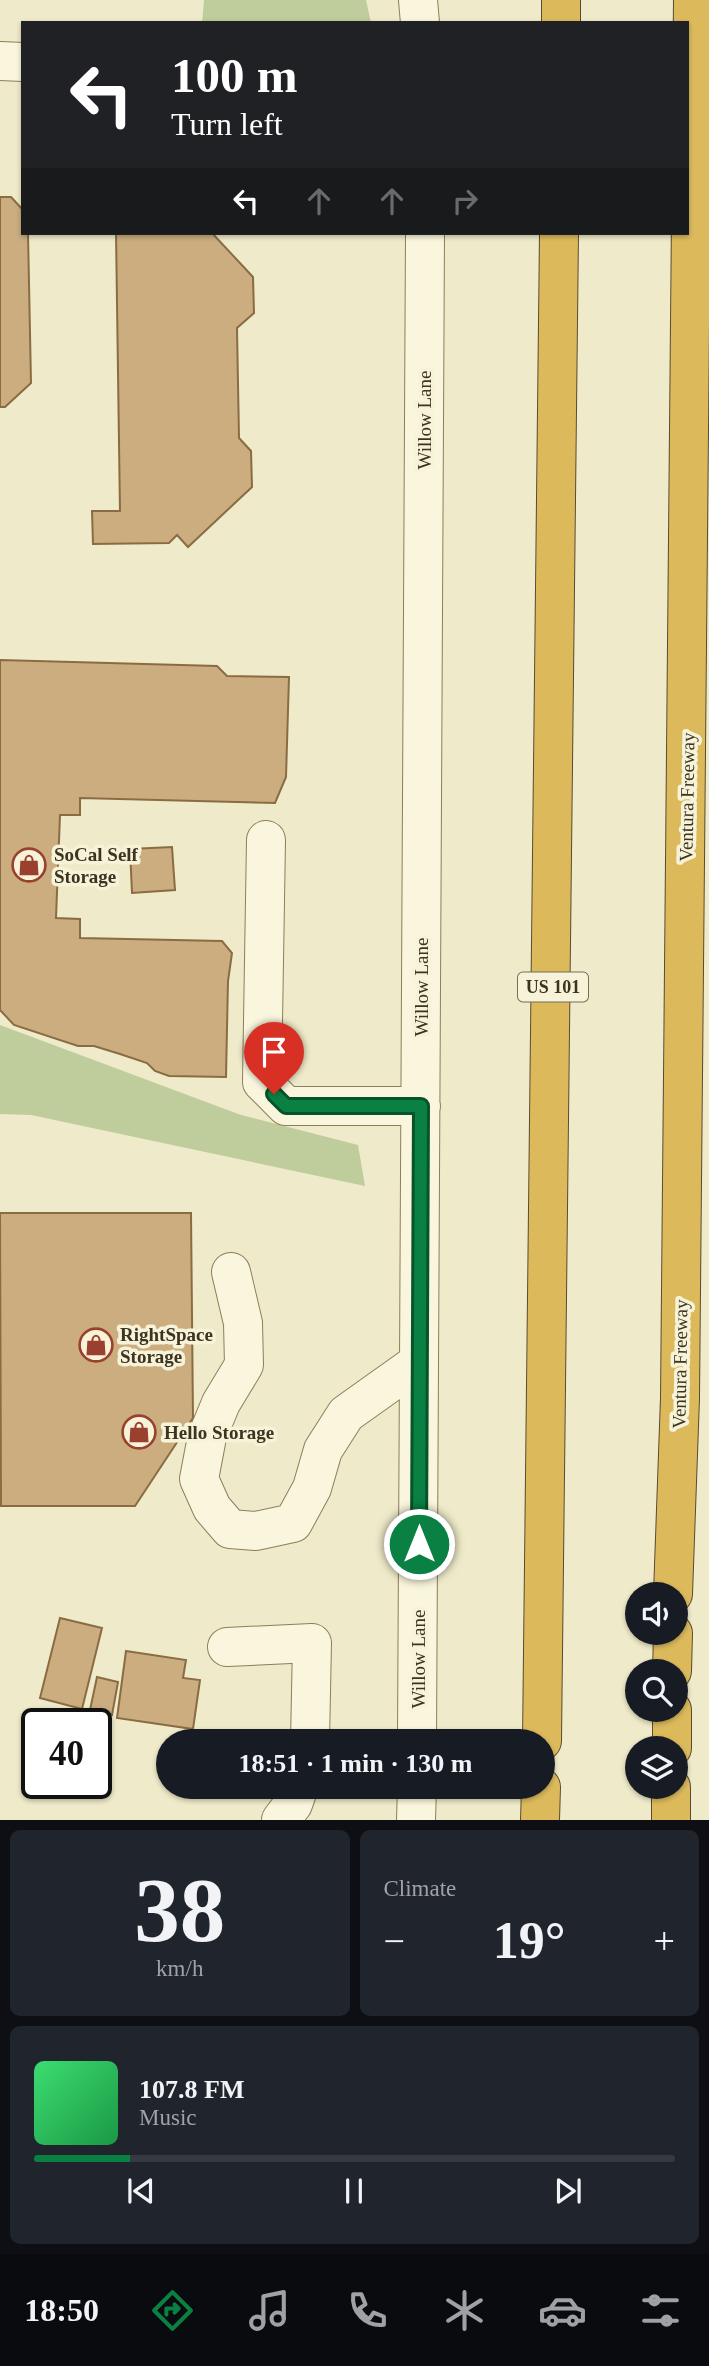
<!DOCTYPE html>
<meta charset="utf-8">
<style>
:root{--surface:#171b24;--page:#20242c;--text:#f1f3f6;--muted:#9ea1a6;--line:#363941;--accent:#0b8043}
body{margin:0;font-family:"Times New Roman",serif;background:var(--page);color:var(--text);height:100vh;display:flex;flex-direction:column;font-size:26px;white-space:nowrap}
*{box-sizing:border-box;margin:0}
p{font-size:23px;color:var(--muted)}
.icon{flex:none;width:38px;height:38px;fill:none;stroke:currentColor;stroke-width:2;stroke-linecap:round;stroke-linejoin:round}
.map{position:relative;height:1820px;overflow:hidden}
.details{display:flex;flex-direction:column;gap:10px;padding:10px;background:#0d0f14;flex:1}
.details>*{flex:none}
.hud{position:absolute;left:21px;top:21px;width:668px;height:214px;border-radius:0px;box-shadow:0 2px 5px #0004;background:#202124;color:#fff;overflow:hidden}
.fabs{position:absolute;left:625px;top:1582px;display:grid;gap:14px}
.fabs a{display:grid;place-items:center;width:63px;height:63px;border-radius:50%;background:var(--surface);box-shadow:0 2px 5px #0004;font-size:35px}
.speed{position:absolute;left:21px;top:1708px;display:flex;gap:14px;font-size:35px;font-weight:700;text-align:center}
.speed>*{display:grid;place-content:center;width:91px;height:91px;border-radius:50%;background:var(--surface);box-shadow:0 2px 5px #0004;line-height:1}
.speed .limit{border:4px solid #111;border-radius:10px;background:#fff;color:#111}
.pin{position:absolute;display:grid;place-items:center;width:60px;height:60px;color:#fff;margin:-72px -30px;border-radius:50% 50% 50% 0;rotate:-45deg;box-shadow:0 0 7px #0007}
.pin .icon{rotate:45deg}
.me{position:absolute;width:77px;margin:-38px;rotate:0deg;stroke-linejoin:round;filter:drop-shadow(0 0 5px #0008)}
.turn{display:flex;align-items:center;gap:24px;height:147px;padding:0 35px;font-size:32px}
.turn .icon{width:91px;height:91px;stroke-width:2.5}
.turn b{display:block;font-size:49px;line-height:60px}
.lanes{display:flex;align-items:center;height:66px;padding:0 35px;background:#0003;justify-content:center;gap:35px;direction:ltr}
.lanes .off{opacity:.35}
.big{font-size:52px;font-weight:700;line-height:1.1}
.details .widget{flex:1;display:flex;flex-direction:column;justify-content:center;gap:10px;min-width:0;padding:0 24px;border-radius:10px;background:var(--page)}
.details .dial{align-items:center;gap:0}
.dial b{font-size:91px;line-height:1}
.song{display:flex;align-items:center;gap:21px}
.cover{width:84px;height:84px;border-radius:10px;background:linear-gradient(135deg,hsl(140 70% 55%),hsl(140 70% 35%))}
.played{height:7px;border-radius:4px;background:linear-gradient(90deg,var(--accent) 15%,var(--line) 15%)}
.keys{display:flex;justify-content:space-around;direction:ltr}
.heat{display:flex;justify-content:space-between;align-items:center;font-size:38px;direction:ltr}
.details .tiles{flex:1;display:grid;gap:10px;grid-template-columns:1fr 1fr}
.widget:last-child{grid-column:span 2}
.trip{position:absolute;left:156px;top:1729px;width:399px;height:70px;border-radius:35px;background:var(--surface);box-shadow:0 2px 5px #0004;font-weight:700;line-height:70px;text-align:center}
.dock{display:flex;height:112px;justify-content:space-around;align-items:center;background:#090b0e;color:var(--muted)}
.dock .icon{width:49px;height:49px}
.dock .active{color:var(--accent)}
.dock b{font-size:32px;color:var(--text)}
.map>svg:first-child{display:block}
.green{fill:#bfcd9c}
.building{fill:#ccad7f;stroke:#8a6c43;stroke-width:2}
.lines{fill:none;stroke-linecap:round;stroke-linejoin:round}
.minor-casing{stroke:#8b7e5d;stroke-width:40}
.highway-casing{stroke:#594b31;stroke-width:40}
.minor{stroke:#f9f6dd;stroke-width:38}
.highway{stroke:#dcba5c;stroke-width:38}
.route-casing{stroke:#07532c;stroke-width:18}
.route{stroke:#0b8043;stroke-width:12}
.labels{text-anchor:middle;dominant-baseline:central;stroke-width:7;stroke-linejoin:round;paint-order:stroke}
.shield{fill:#f6f3d9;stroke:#746d58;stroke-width:2}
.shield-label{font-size:18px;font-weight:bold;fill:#3c3321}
.street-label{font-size:19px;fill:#3c3321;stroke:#f6f3d9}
.poi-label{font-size:19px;font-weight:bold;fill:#3c3321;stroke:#f6f3d9;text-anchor:start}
</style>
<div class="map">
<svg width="709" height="1820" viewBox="0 0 709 1820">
<rect width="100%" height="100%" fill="#efeac9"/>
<path class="green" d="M204 0H366L371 23H202Z
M0 1025 241 1115 358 1145 365 1186 31 1115 0 1114Z"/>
<path class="building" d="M0 197H11L23 210V233H28L31 383 5 407H0Z
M116 233H212L253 277 254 313 237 328 239 438 251 451 252 487 188 547 177 535 169 543 93 544 92 511H120Z
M0 660 217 666 227 676 289 677 286 777 275 803 80 798V815H60L56 918 80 919V938L222 941 232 953 228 981 226 1077 169 1076 155 1071 147 1063 120 1054 94 1046H78L14 1025 0 1010Z
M172 847 175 890 132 893 130 849Z
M0 1213H191L193 1418 135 1506H1Z
M60 1618 102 1628 82 1709 40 1698Z
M126 1651 186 1660 183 1678 200 1680 193 1729 117 1718Z
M97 1677 118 1682 112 1715 90 1710Z"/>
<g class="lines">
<defs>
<path id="minor" d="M418 0 420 23
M0 61 23 62
M266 840 262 1082 286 1106H421
M231 1272 243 1323 244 1365 221 1403 207 1437 199 1479 212 1508 230 1529 256 1531 293 1523 312 1488 323 1450 346 1414 419 1362
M227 1647 312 1643 310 1741
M417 1741 425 233
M281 1820 293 1804 299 1787
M416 1820 417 1787"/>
<path id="highway" d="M561 23V0
M673 1594 680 1398 693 0
M672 1671 673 1633
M542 1741 559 233
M672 1748V1710
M540 1820 541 1787
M671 1820V1787"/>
</defs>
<use href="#minor" class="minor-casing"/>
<use href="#highway" class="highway-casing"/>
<use href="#minor" class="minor"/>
<use href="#highway" class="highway"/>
</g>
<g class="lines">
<defs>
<path id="route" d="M274 1094 286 1106H421L419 1544"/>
</defs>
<use href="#route" class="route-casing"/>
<use href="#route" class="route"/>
</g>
<defs>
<symbol id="shop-ring" viewBox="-11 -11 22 22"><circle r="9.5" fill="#f6f3d9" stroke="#9a402e" stroke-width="1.5"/><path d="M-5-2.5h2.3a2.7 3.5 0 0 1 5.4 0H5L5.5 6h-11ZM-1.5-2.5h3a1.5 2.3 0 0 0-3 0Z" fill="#9a402e"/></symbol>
</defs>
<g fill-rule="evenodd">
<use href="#shop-ring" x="10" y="846" width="38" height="38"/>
<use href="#shop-ring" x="77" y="1326" width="38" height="38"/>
<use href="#shop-ring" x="120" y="1413" width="38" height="38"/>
</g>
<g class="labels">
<rect class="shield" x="518" y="972.5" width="70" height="29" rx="5"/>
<g class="shield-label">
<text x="553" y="987">US 101</text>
</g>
<g class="street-label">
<text transform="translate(424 420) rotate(-90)">Willow Lane</text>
<text transform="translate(687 797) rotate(-89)">Ventura Freeway</text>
<text transform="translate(421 987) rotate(-90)">Willow Lane</text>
<text transform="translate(680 1364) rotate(-89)">Ventura Freeway</text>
<text transform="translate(418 1659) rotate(-90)">Willow Lane</text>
</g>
<g class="poi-label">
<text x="54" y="854">SoCal Self<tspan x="54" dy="22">Storage</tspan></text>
<text x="120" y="1334">RightSpace<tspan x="120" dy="22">Storage</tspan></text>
<text x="164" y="1432">Hello Storage</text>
</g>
</g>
</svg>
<div class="fabs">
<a><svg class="icon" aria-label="sound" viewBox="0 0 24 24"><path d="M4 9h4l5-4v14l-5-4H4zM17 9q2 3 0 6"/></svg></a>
<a><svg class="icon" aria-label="search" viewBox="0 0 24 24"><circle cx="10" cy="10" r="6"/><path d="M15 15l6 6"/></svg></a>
<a><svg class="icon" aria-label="layers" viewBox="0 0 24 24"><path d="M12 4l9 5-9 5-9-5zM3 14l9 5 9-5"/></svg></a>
</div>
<div class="speed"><div class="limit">40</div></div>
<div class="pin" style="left:274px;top:1094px;background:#d93025"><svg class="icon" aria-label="arrive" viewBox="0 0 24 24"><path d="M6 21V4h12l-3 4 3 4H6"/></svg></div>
<svg class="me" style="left:419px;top:1544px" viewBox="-20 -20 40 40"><circle r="17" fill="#0b8043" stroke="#fff" stroke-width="3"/><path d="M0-11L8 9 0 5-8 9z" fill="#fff"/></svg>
<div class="trip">18:51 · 1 min · 130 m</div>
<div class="hud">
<div class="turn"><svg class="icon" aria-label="left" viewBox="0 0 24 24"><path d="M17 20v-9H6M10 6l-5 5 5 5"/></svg><div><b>100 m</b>Turn left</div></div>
<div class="lanes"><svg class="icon" aria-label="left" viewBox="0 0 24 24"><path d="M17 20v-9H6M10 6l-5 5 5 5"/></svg><svg class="icon off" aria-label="ahead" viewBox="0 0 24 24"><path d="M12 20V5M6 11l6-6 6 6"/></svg><svg class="icon off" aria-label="ahead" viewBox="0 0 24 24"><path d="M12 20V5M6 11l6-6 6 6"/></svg><svg class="icon off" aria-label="right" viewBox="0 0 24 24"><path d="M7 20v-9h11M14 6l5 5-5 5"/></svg></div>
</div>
</div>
<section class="details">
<div class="tiles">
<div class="widget dial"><b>38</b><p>km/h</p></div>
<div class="widget"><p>Climate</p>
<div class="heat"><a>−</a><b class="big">19°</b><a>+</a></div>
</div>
<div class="widget">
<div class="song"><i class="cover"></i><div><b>107.8 FM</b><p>Music</p></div></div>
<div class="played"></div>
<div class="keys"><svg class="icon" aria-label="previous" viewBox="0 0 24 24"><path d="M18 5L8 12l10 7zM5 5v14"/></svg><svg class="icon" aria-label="pause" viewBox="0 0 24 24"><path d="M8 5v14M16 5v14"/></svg><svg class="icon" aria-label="next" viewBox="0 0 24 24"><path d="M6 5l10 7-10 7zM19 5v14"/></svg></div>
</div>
</div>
</section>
<nav class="dock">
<b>18:50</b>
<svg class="icon active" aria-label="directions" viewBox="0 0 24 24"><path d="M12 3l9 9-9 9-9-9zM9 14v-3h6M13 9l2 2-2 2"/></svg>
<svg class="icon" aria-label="music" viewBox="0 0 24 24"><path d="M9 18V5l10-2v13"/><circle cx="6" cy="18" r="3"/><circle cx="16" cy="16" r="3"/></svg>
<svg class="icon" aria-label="phone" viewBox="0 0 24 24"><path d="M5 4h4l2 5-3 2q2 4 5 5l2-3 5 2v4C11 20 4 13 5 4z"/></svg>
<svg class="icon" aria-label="climate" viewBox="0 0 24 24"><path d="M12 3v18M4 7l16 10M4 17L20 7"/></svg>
<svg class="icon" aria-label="car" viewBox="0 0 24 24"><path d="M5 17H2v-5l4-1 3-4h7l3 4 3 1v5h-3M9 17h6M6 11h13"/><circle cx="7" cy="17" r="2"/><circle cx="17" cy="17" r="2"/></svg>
<svg class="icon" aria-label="filters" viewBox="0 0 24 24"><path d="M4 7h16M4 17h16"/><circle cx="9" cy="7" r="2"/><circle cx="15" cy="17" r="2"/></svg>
</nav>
